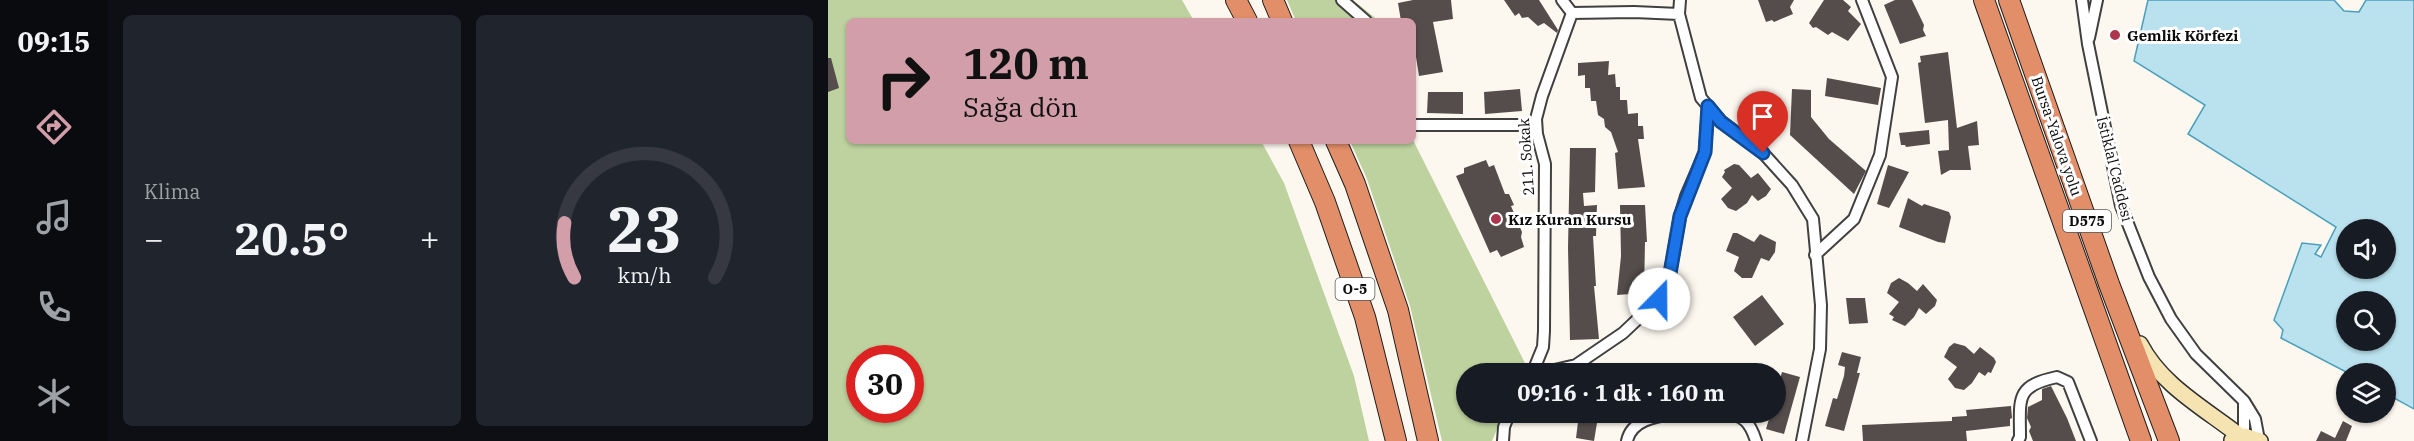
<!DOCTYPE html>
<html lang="tr">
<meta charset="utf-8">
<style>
:root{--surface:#171b24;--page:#20242c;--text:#f1f3f6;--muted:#9ea1a6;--line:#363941;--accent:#d29eaa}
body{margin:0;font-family:"IBM Plex Serif",serif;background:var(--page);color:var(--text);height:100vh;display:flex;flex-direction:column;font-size:22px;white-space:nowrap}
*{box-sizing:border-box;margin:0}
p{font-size:20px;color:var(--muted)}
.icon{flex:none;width:33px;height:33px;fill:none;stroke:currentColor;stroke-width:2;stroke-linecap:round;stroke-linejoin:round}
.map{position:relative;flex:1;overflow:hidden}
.side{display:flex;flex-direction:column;gap:15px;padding:15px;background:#0d0f14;width:720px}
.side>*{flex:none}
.hud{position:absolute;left:18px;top:18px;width:570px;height:126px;border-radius:9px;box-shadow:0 2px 4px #0004;background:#d29eaa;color:#111;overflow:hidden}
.buttons{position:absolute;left:1508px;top:219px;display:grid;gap:12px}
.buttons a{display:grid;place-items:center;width:60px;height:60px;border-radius:50%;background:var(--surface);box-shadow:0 2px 4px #0004;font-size:30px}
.speed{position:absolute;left:18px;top:345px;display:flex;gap:12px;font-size:30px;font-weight:700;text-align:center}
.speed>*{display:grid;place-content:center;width:78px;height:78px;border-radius:50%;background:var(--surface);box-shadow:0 2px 4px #0004;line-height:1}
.speed .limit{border:9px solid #d22;background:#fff;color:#111}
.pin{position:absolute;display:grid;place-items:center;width:51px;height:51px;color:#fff;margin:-62px -26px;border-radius:50% 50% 50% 0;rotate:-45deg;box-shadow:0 0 6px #0007}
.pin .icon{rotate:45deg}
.me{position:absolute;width:66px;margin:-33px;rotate:22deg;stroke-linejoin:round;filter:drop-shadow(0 0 4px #0008)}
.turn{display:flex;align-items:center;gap:21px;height:126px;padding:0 18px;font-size:27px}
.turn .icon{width:78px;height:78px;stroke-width:2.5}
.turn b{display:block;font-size:42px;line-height:51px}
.big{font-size:45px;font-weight:700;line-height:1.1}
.side .card{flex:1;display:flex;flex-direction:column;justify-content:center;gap:9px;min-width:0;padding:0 21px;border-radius:9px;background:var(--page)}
.side .dial{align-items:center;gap:0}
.dial svg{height:156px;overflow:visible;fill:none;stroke:var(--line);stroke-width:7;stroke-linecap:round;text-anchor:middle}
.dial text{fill:var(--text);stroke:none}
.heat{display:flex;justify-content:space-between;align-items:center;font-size:33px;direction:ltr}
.side .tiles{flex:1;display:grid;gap:15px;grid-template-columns:repeat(2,1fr)}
.trip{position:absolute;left:628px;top:363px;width:330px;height:60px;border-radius:30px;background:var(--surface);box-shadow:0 2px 4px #0004;font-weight:700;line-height:60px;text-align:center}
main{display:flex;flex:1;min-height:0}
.dock{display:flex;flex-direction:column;width:108px;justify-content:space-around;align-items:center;background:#090b0e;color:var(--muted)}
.dock .icon{width:42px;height:42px}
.dock .active{color:var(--accent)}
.dock b{font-size:27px;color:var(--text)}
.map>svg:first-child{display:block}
.forest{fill:#bdd29e;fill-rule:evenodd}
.water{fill:#bae2ee;stroke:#4a9fbc;stroke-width:1.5;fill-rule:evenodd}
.building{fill:#544d4b}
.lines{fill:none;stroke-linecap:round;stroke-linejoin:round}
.street-casing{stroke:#404040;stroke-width:14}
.secondary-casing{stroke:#2f2f2f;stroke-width:18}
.highway-casing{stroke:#1e1e1e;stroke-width:22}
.street{stroke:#fff;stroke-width:10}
.secondary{stroke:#f5e4b2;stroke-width:15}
.highway{stroke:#e28e68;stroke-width:20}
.route-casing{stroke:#114b97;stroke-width:15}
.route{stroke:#1a73e8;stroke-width:10}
.poi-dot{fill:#ac364d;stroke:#fff;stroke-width:2}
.labels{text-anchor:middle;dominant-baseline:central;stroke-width:6;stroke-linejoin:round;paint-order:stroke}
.shield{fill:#fff;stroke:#565656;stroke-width:1.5}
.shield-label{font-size:14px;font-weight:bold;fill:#0d0d0d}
.poi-label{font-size:15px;font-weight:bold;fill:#0d0d0d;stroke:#fff;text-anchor:start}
.street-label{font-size:15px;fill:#0d0d0d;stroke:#fff}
</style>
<main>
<nav class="dock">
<b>09:15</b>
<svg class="icon active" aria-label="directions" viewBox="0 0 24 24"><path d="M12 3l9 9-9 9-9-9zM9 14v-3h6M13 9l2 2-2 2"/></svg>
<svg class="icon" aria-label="music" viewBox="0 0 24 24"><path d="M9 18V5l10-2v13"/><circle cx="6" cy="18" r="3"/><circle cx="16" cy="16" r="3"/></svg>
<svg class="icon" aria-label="phone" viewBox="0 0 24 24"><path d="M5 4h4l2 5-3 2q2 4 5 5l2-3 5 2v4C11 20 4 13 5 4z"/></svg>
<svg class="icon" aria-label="climate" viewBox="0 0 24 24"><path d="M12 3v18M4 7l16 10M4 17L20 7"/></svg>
</nav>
<section class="side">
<div class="tiles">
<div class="card"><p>Klima</p>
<div class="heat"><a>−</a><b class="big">20.5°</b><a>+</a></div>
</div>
<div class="card dial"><svg viewBox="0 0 100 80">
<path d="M14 69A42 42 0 1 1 86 69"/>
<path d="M14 69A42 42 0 0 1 9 41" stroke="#d29eaa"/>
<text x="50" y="56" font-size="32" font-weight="700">23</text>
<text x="50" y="72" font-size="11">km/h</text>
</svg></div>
</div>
</section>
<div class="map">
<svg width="1586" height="441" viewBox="0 0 1586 441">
<rect width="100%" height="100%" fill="#fdf8ef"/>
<path class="forest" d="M0 0H354L366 21H21V141H433L456 183 526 376 541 441H0ZM32 358H82V410H32Z
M459 0H525L551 21H468Z
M585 140 697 363 692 373 639 374V412L676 413 664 441H614L582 306 539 179 522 141Z"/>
<path class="water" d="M1320 0H1506L1516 11 1531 12 1538 0H1586V409L1557 393V374L1520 373 1453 338 1455 330 1446 320 1474 243 1493 245 1487 254 1493 257 1508 227 1360 134 1377 105 1306 61ZM1518 230H1557V268H1518ZM1518 302H1557V340H1518Z"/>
<path class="building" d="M585 0H623L625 19 605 22 615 72 591 76 585 38V21H573L570 3Z
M676 0H711L730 30 729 33 716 23 710 26 700 17 694 18 691 13 687 16Z
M930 0H966L962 7 965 14 946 22 944 20 938 22Z
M996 0H1015L1023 7 1020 11 1033 24 1020 41 1004 32 1000 35 988 27 985 28 981 23Z
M1067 0H1084L1096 25 1095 30 1098 36 1072 44 1056 5Z
M1120 52 1129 128 1149 121 1151 145 1140 146 1143 170H1122L1113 175 1110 151 1121 150 1120 120 1097 123 1090 63 1093 62 1092 56Z
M0 58H3L11 88 0 92Z
M781 61 780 75 787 74 788 87H792V100H799L800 114 810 113V126H815L816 139H810L817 187 790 189 787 153 790 152 783 132 777 127 776 119 770 115 768 101H763L762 88H757V75L750 76V63Z
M999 78 1053 88 1050 105 997 96Z
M692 89 694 111 657 114 656 92Z
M964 89 983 90V117L1001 139 1038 171 1026 194 962 135Z
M600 92H635V114L599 113Z
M1101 130 1102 144 1078 147 1077 145H1073L1071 133Z
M742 148H768L767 192 755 193 756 206 769 205 768 236H765L768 286H766L771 339 742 340 740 248Z
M658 160 661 167 666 165 677 194H681L686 205 683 206 694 232 693 237 696 247 673 257 669 250 662 253 628 176 636 173V168Z
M906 164 911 165 923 178 930 173 943 189 938 196 930 201 924 195 919 203 908 211 900 208 893 199 904 188 894 177 897 172 896 170Z
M1060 165 1081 172 1061 208 1049 204Z
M1080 198 1094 206 1096 204 1121 212 1123 217 1117 243 1110 242 1071 227Z
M792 205H817L819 242H817L816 293 789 295 793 256Z
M905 233H909L926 242 932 234 948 242 947 252 941 261 933 258 924 278H914L906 271 911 257 898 251Z
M1071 278 1080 283 1089 291 1095 284 1109 300 1107 306 1098 314 1091 308 1086 317 1077 326 1064 320 1066 317 1061 314 1071 302 1059 293 1063 283Z
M934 295 956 324 927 346 905 317Z
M1018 298H1037L1040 323 1021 324Z
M1126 343 1137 346 1146 354 1152 347 1166 358 1168 362 1163 373 1160 372 1157 376 1151 372 1144 383 1136 390 1127 388 1120 379 1129 367 1116 357 1121 347Z
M1014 352 1033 357 1029 373H1032L1016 431 997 426 1005 398 1009 399 1016 376 1017 367 1010 365Z
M954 372 972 377 956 434 938 429 943 412H948V393Z
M1223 386 1239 418 1248 441H1205L1201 431 1203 427 1199 418 1200 407 1214 400V389Z
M1183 406 1184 418 1182 419V426L1138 431 1139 441H1035L1034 425 1124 421V417L1139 416 1138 410Z
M759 412H776L774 423H769L766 441 748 438 750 422H757Z
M1515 421 1524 426 1518 441H1488L1493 431 1507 438Z"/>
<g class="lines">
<defs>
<path id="street" d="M514 0 538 21
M734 0 744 13
M1254 0 1260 44 1293 206 1321 277 1343 319 1368 354 1416 401 1427 419 1431 440
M744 13 806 12 851 14 873 98 893 121 935 153 964 185 985 219 993 305 992 349 974 441
M851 14 852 0
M1261 38 1269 0
M585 125H708
M987 255 1026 219 1052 155 1064 77 1034 0
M704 374 715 347 716 331 717 164 709 134 708 119 714 96 744 13
M709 374 748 365 795 333 831 299 841 279 852 216 858 196 877 152 880 106
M896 412C916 416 922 422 928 441
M1416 436V402
M675 441 676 427 682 412
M799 441C804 417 834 416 855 412
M1190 441 1192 437C1192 398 1187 386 1229 377L1240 382 1263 441"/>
<path id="secondary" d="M1312 344C1333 385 1376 408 1412 436
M1404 440 1416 436 1432 441"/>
<path id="highway" d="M408 0 419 21
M445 0 454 21
M1156 0 1313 441
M1181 0 1281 284 1341 441
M471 141 497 202 537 317 568 441
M508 141 527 184 570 310 600 441"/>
</defs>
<use href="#street" class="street-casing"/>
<use href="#secondary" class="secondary-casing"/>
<use href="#highway" class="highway-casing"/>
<use href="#street" class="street"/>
<use href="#secondary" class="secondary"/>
<use href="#highway" class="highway"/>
</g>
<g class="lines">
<defs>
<path id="route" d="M831 299 841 279 852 216 877 152 880 106 893 122 935 153"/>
</defs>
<use href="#route" class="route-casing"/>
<use href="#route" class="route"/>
</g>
<g class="poi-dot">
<circle cx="1287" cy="35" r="6"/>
<circle cx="668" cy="219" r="6"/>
</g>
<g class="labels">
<g class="shield">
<rect x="1235" y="210" width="48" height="22" rx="4.5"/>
<rect x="507.5" y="278" width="39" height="22" rx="4.5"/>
</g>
<g class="shield-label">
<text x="1259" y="221">D575</text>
<text x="527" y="289">O-5</text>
</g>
<g class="poi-label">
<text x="1299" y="35">Gemlik Körfezi</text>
<text x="680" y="219">Kız Kuran Kursu</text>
</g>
<g class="street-label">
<text transform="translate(1229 136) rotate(71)">Bursa-Yalova yolu</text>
<text transform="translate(698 157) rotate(-94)">211. Sokak</text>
<text transform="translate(1287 169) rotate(76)">İstiklal Caddesi</text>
</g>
</g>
</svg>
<div class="buttons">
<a><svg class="icon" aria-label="sound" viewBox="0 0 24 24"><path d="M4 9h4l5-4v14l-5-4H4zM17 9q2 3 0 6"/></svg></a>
<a><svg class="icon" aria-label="search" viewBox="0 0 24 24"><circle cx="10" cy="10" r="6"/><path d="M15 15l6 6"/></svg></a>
<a><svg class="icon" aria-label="layers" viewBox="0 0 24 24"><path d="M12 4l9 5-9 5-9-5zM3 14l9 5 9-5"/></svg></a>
</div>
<div class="speed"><div class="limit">30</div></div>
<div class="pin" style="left:935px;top:153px;background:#d93025"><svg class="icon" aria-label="arrive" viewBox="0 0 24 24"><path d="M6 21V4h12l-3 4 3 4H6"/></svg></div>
<svg class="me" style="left:831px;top:299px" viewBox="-20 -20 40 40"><circle r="19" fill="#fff"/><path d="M0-13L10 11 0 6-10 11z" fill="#1a73e8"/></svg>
<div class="trip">09:16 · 1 dk · 160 m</div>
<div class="hud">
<div class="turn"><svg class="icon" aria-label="right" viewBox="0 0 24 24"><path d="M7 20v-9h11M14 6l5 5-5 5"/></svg><div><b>120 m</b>Sağa dön</div></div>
</div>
</div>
</main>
